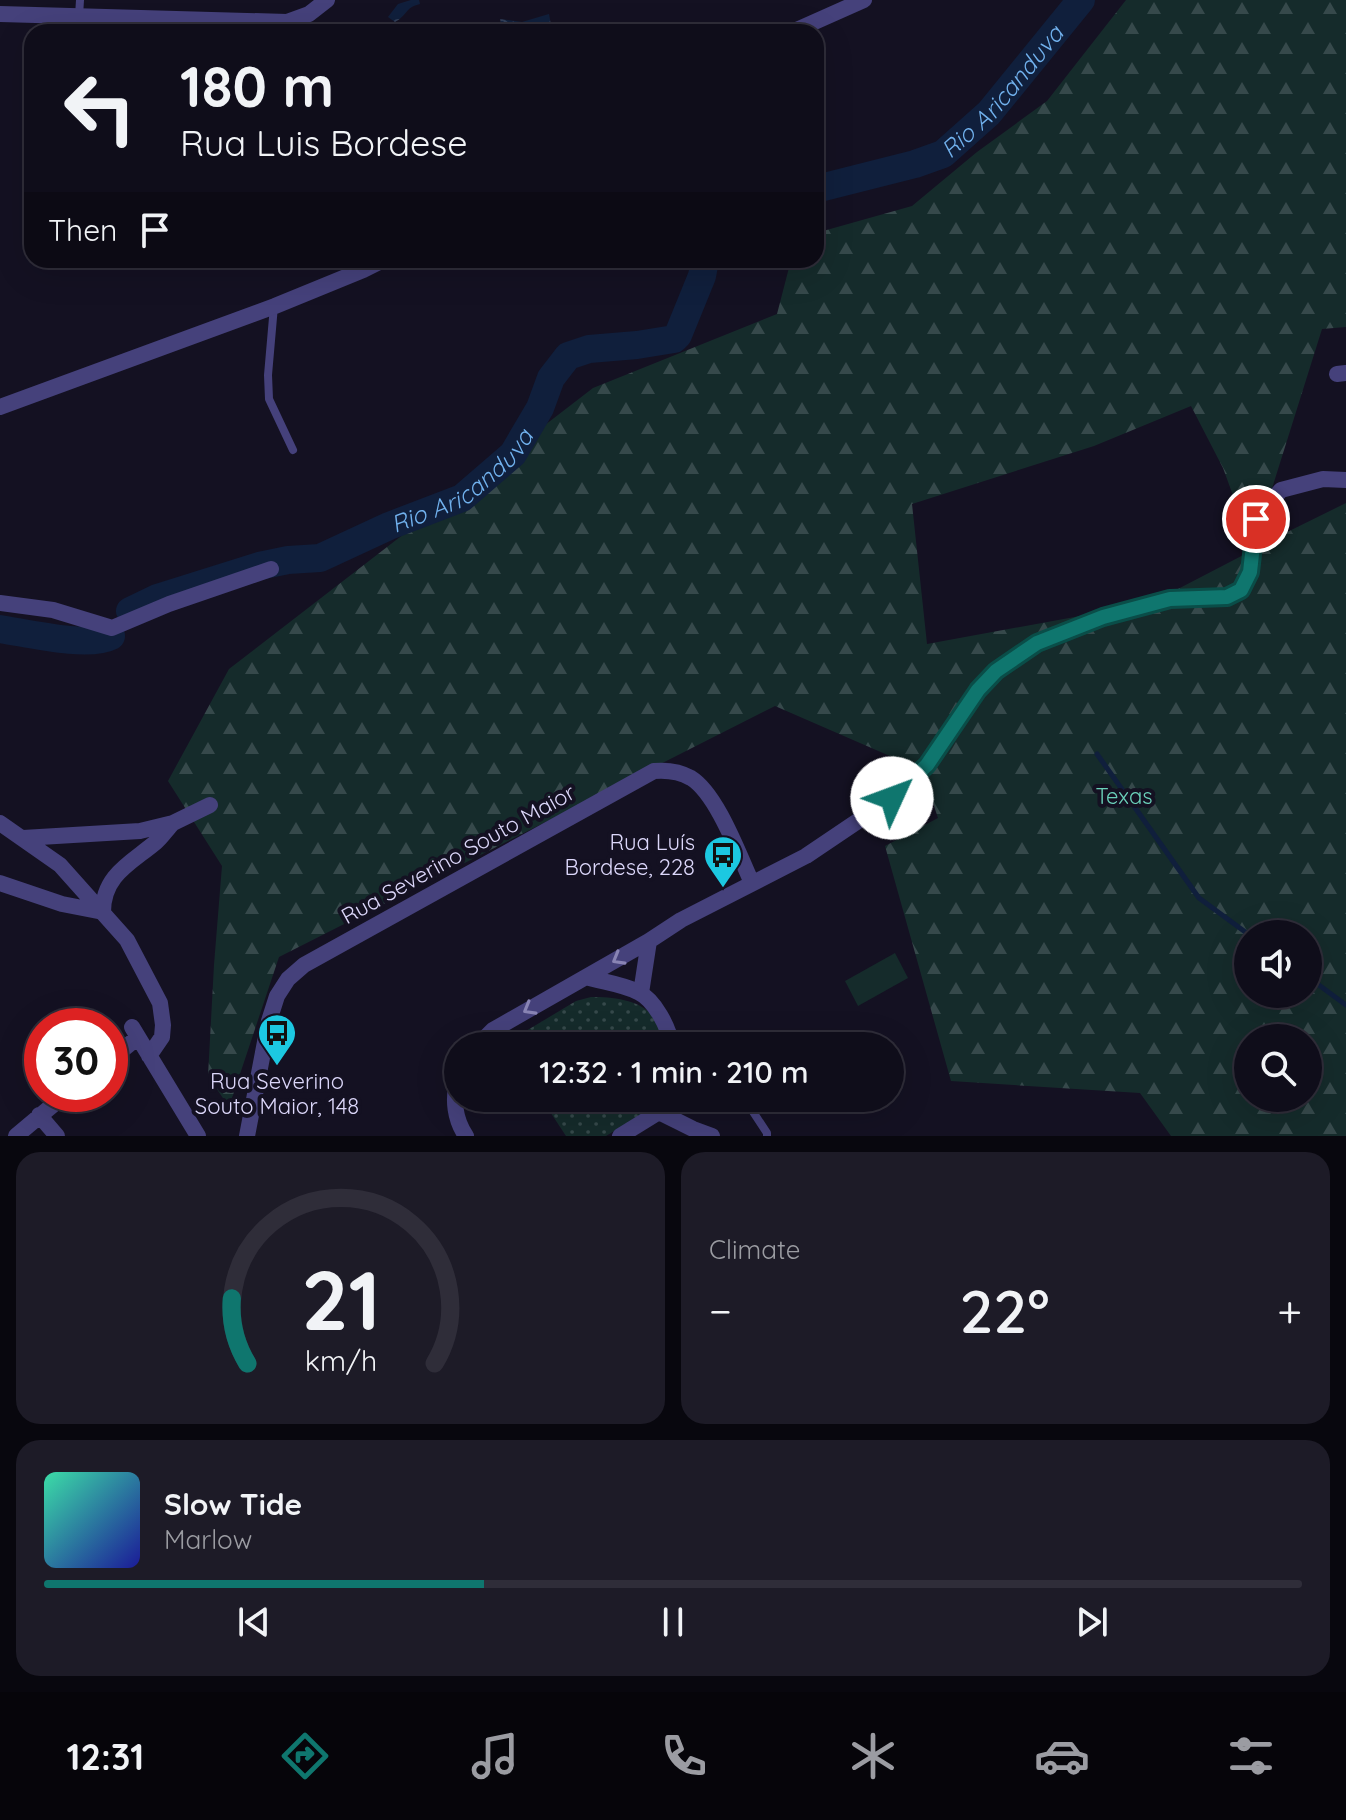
<!DOCTYPE html>
<meta charset="utf-8">
<style>
:root{--surface:#0f0d1a;--page:#1d1b27;--text:#f1f3f6;--muted:#9b9ca2;--line:#2f2d39;--accent:#0f766e}
body{margin:0;font-family:Quicksand,sans-serif;background:var(--page);color:var(--text);height:100vh;display:flex;flex-direction:column;font-size:30px;white-space:nowrap}
*{box-sizing:border-box;margin:0}
p{font-size:26px;color:var(--muted)}
.icon{flex:none;width:44px;height:44px;fill:none;stroke:currentColor;stroke-width:2;stroke-linecap:round;stroke-linejoin:round}
.map{position:relative;height:1136px;overflow:hidden}
.side{display:flex;flex-direction:column;gap:16px;padding:16px;background:#08070e;flex:1}
.side>*{flex:none}
.banner{position:absolute;left:24px;top:24px;width:800px;height:244px;border-radius:24px;box-shadow:0 8px 32px #0002,0 0 0 2px var(--line);background:#0f0d1a;color:var(--text);overflow:hidden}
.buttons{position:absolute;left:1234px;top:920px;display:grid;gap:16px}
.buttons a{display:grid;place-items:center;width:88px;height:88px;border-radius:50%;background:var(--surface);box-shadow:0 8px 32px #0002,0 0 0 2px var(--line);font-size:40px}
.speed{position:absolute;left:24px;top:1008px;display:flex;gap:16px;font-size:40px;font-weight:700;text-align:center}
.speed>*{display:grid;place-content:center;width:104px;height:104px;border-radius:50%;background:var(--surface);box-shadow:0 8px 32px #0002,0 0 0 2px var(--line);line-height:1}
.speed .limit{border:12px solid #d22;background:#fff;color:#111}
.pin{position:absolute;display:grid;place-items:center;width:68px;height:68px;color:#fff;margin:-34px;border:4px solid #fff;border-radius:50%;box-shadow:0 2px 8px #0007}
.me{position:absolute;width:88px;margin:-44px;rotate:47deg;stroke-linejoin:round;filter:drop-shadow(0 0 6px #0008)}
.turn{display:flex;align-items:center;gap:28px;height:168px;padding:0 24px;font-size:36px}
.turn .icon{width:104px;height:104px;stroke-width:2.5}
.turn b{display:block;font-size:56px;line-height:68px}
.then{display:flex;align-items:center;height:76px;padding:0 24px;background:#0003;gap:16px;font-size:30px}
.big{font-size:60px;font-weight:600;line-height:1.1}
.side .tile{flex:1;display:flex;flex-direction:column;justify-content:center;gap:12px;min-width:0;padding:0 28px;border-radius:24px;background:var(--page)}
.side .dial{align-items:center;gap:0}
.dial svg{height:208px;overflow:visible;fill:none;stroke:var(--line);stroke-width:7;stroke-linecap:round;text-anchor:middle}
.dial text{fill:var(--text);stroke:none}
.song{display:flex;align-items:center;gap:24px}
.cover{width:96px;height:96px;border-radius:12px;background:linear-gradient(135deg,hsl(160 70% 55%),hsl(240 70% 35%))}
.played{height:8px;border-radius:4px;background:linear-gradient(90deg,var(--accent) 35%,var(--line) 35%)}
.keys{display:flex;justify-content:space-around;direction:ltr}
.heat{display:flex;justify-content:space-between;align-items:center;font-size:44px;direction:ltr}
.side .tiles{flex:1;display:grid;gap:16px;grid-template-columns:1fr 1fr}
.tile:last-child{grid-column:span 2}
.trip{position:absolute;left:444px;top:1032px;width:460px;height:80px;border-radius:40px;background:var(--surface);box-shadow:0 8px 32px #0002,0 0 0 2px var(--line);font-weight:600;line-height:80px;text-align:center}
.dock{display:flex;height:128px;justify-content:space-around;align-items:center;background:#06050a;color:var(--muted)}
.dock .icon{width:56px;height:56px}
.dock .on{color:var(--accent)}
.dock b{font-size:36px;color:var(--text)}
.map>svg:first-child{display:block}
.grass{fill:#152b2b}
.forest{fill:url(#forest-firs);fill-rule:evenodd}
.park{fill:url(#park-dots)}
.water{fill:url(#water-ripples)}
.lines{fill:none;stroke-linecap:round;stroke-linejoin:round}
.stream{stroke:#101f3c;stroke-width:5}
.river{stroke:#101f3c;stroke-width:28}
.lane{stroke:#45417b;stroke-width:8}
.street{stroke:#45417b;stroke-width:16}
.oneway{stroke:#8984b4}
.route-casing{stroke:#0a4d48;stroke-width:20}
.route{stroke:#0f766e;stroke-width:14}
.labels{text-anchor:middle;dominant-baseline:central;stroke-width:8;stroke-linejoin:round;paint-order:stroke}
.park-label{font-size:22px;fill:#6bd1ba;stroke:#141122}
.poi-label{font-size:22px;fill:#dcd7fa;stroke:#141122;text-anchor:end}
.street-label{font-size:22px;fill:#dcd7fa;stroke:#141122}
.water-label{font-size:24px;font-style:italic;fill:#71b1ed;stroke:#141122}
</style>
<div class="map">
<svg width="1346" height="1136" viewBox="0 0 1346 1136">
<defs>
<pattern id="forest-firs" width="22" height="20" patternUnits="userSpaceOnUse" patternTransform="scale(2)"><rect width="22" height="20" fill="#152b2b"/><path d="M5 1l3.5 6h-7zM16 11l3.5 6h-7z" fill="#36494b"/></pattern>
<pattern id="park-dots" width="8" height="8" patternUnits="userSpaceOnUse" patternTransform="scale(2)"><rect width="8" height="8" fill="#152b2b"/><path d="M2 2h.1M6 6h.1" fill="none" stroke="#36494b" stroke-width="1.8" stroke-linecap="round"/></pattern>
<pattern id="water-ripples" width="26" height="14" patternUnits="userSpaceOnUse" patternTransform="scale(2)"><rect width="26" height="14" fill="#101f3c"/><path d="M2 4q2-2 4 0t4 0M15 11q2-2 4 0t4 0" fill="none" stroke="#323f59"/></pattern>
</defs>
<rect width="100%" height="100%" fill="#141122"/>
<path class="grass" d="M895 953 908 978 858 1006 845 981Z"/>
<path class="forest" d="M1126 0H1346V327L1322 329 1253 549 1346 503V1136H1171L1140 1093 951 1081 885 846 938 818 922 770 775 706 279 957 229 1107 208 1076 214 965 222 866 168 781 229 669 593 388 777 314 791 260H816V233L912 206 977 152 1047 101ZM1191 406 1223 468 1253 550 1151 603 927 644 912 504 1094 446ZM1248 934H1308V994H1248ZM1248 1038H1308V1098H1248Z"/>
<path class="park" d="M591 997C612 997 638 999 653 1016 660 1024 664 1037 669 1046H508L506 1043 576 1001Z
M541 1098H659L652 1108 606 1136H566Z"/>
<path class="water" d="M411 0H419L420 4C405 7 407 16 395 22L388 17 398 4Z
M549 14 552 31 547 32H503L500 19 522 22Z"/>
<g class="lines">
<path class="stream" d="M1097 754 1199 898 1248 934
M1308 977 1346 1005"/>
<g class="river">
<path id="s1" d="M816 189 915 164 943 154 989 113 1081 0"/>
<path id="s2" d="M130 611 157 598 259 566 288 560 320 558 389 526 462 498 513 454 540 408 551 378 568 356 589 349 637 345 674 339 678 335 702 276 705 260"/>
<path d="M0 629C27 633 88 648 111 636"/>
</g>
<path class="lane" d="M78 32 80 0
M274 306 268 375 269 399 293 450
M744 1098 767 1133V1136"/>
<path class="street" d="M0 14 287 22 309 14 327 0
M792 32 864 0
M1337 374 1346 373
M0 407 275 306 363 270 383 260
M0 603 53 610 112 628 169 604 271 569
M0 823 60 865 127 940 160 1003 163 1025 162 1037 149 1056
M23 838 140 831 173 823 210 805
M0 883 62 904 103 912C103 875 131 863 156 842 162 837 167 829 173 823
M586 977C603 982 622 984 638 992 655 1000 669 1028 672 1046
M641 993 649 941
M132 1027 198 1136
M477 1046 493 1030 649 941 681 920 806 856 892 798 927 765 978 690 996 671 1037 643 1103 617 1170 599 1227 597 1241 590 1250 572 1256 519 1281 490 1323 479 1346 480
M110 1060 137 1038
M458 1081C452 1099 455 1120 466 1136
M659 1112 693 1129 712 1136
M39 1115 57 1136
M16 1136 66 1094
M247 1136 269 1021 277 996 288 979 304 965 654 771C667 770 679 771 691 778 717 794 739 855 752 883
M620 1136 659 1112 666 1098"/>
</g>
<defs><path id="oneway-chevron" d="M-2-3.5L2.5 0L-2 3.5" fill="none" stroke-width="1.6" stroke-linecap="round" stroke-linejoin="round" transform="scale(2)"/></defs>
<g class="oneway">
<use href="#oneway-chevron" transform="translate(618 959) rotate(150)"/>
<use href="#oneway-chevron" transform="translate(529 1009) rotate(150)"/>
</g>
<g class="lines">
<defs>
<path id="route" d="M892 798 927 765 978 690 996 671 1037 643 1103 617 1170 599 1227 597 1241 590 1250 572 1256 519"/>
</defs>
<use href="#route" class="route-casing"/>
<use href="#route" class="route"/>
</g>
<defs>
<symbol id="bus-pin" viewBox="-11 -11 22 30"><path d="M0 17L-7.5 6A9.5 9.5 0 1 1 7.5 6Z" fill="#1cc8e1" stroke="#141122"/><path d="M-5-6H5V4H4V6H2V4H-2V6H-4V4H-5ZM-3.5-4V0h7V-4ZM-3.5 1.2v1.5H-2V1.2ZM2 1.2v1.5H3.5V1.2Z" fill="#111"/></symbol>
</defs>
<g fill-rule="evenodd">
<use href="#bus-pin" x="701" y="833" width="44" height="60"/>
<use href="#bus-pin" x="255" y="1011" width="44" height="60"/>
</g>
<g class="labels">
<g class="park-label">
<text x="1124" y="796">Texas</text>
</g>
<g class="poi-label">
<text x="695" y="842">Rua Luís<tspan x="695" dy="25">Bordese, 228</tspan></text>
<text x="277" y="1081" text-anchor="middle">Rua Severino<tspan x="277" dy="25">Souto Maior, 148</tspan></text>
</g>
<g class="street-label">
<text transform="translate(458 854) rotate(-29)">Rua Severino Souto Maior</text>
</g>
<g class="water-label">
<text stroke="none"><textPath href="#s1" startOffset="218">Rio Aricanduva</textPath></text>
<text stroke="none"><textPath href="#s2" startOffset="362">Rio Aricanduva</textPath></text>
</g>
</g>
</svg>
<div class="buttons">
<a><svg class="icon" aria-label="sound" viewBox="0 0 24 24"><path d="M4 9h4l5-4v14l-5-4H4zM17 9q2 3 0 6"/></svg></a>
<a><svg class="icon" aria-label="search" viewBox="0 0 24 24"><circle cx="10" cy="10" r="6"/><path d="M15 15l6 6"/></svg></a>
</div>
<div class="speed"><div class="limit">30</div></div>
<div class="pin" style="left:1256px;top:519px;background:#d93025"><svg class="icon" aria-label="arrive" viewBox="0 0 24 24"><path d="M6 21V4h12l-3 4 3 4H6"/></svg></div>
<svg class="me" style="left:892px;top:798px" viewBox="-20 -20 40 40"><circle r="19" fill="#fff"/><path d="M0-13L10 11 0 6-10 11z" fill="#0f766e"/></svg>
<div class="trip">12:32 · 1 min · 210 m</div>
<div class="banner">
<div class="turn"><svg class="icon" aria-label="left" viewBox="0 0 24 24"><path d="M17 20v-9H6M10 6l-5 5 5 5"/></svg><div><b>180 m</b>Rua Luis Bordese</div></div>
<div class="then">Then<svg class="icon" aria-label="arrive" viewBox="0 0 24 24"><path d="M6 21V4h12l-3 4 3 4H6"/></svg></div>
</div>
</div>
<section class="side">
<div class="tiles">
<div class="tile dial"><svg viewBox="0 0 100 80">
<path d="M14 69A42 42 0 1 1 86 69"/>
<path d="M14 69A42 42 0 0 1 8 44" stroke="#0f766e"/>
<text x="50" y="56" font-size="32" font-weight="700">21</text>
<text x="50" y="72" font-size="11">km/h</text>
</svg></div>
<div class="tile"><p>Climate</p>
<div class="heat"><a>−</a><b class="big">22°</b><a>+</a></div>
</div>
<div class="tile">
<div class="song"><i class="cover"></i><div><b>Slow Tide</b><p>Marlow</p></div></div>
<div class="played"></div>
<div class="keys"><svg class="icon" aria-label="previous" viewBox="0 0 24 24"><path d="M18 5L8 12l10 7zM5 5v14"/></svg><svg class="icon" aria-label="pause" viewBox="0 0 24 24"><path d="M8 5v14M16 5v14"/></svg><svg class="icon" aria-label="next" viewBox="0 0 24 24"><path d="M6 5l10 7-10 7zM19 5v14"/></svg></div>
</div>
</div>
</section>
<nav class="dock">
<b>12:31</b>
<svg class="icon on" aria-label="directions" viewBox="0 0 24 24"><path d="M12 3l9 9-9 9-9-9zM9 14v-3h6M13 9l2 2-2 2"/></svg>
<svg class="icon" aria-label="music" viewBox="0 0 24 24"><path d="M9 18V5l10-2v13"/><circle cx="6" cy="18" r="3"/><circle cx="16" cy="16" r="3"/></svg>
<svg class="icon" aria-label="phone" viewBox="0 0 24 24"><path d="M5 4h4l2 5-3 2q2 4 5 5l2-3 5 2v4C11 20 4 13 5 4z"/></svg>
<svg class="icon" aria-label="climate" viewBox="0 0 24 24"><path d="M12 3v18M4 7l16 10M4 17L20 7"/></svg>
<svg class="icon" aria-label="car" viewBox="0 0 24 24"><path d="M5 17H2v-5l4-1 3-4h7l3 4 3 1v5h-3M9 17h6M6 11h13"/><circle cx="7" cy="17" r="2"/><circle cx="17" cy="17" r="2"/></svg>
<svg class="icon" aria-label="filters" viewBox="0 0 24 24"><path d="M4 7h16M4 17h16"/><circle cx="9" cy="7" r="2"/><circle cx="15" cy="17" r="2"/></svg>
</nav>
